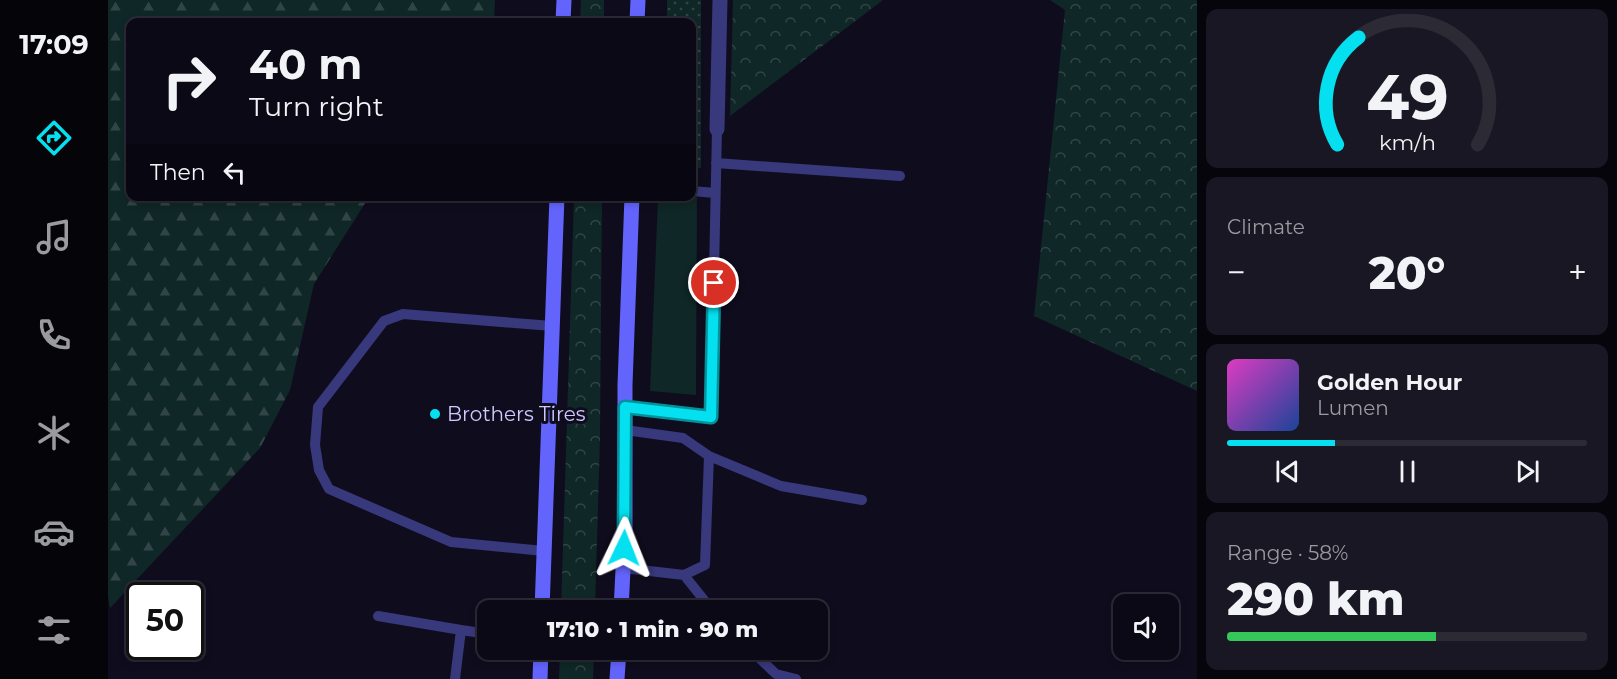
<!DOCTYPE html>
<meta charset="utf-8">
<style>
:root{--surface:#0b0916;--page:#191723;--text:#f1f3f6;--muted:#9a9aa1;--line:#2b2a35;--accent:#04e0ef}
body{margin:0;font-family:Montserrat,sans-serif;background:var(--page);color:var(--text);height:100vh;display:flex;flex-direction:column;font-size:22px;white-space:nowrap}
*{box-sizing:border-box;margin:0}
p{font-size:20px;color:var(--muted)}
.icon{flex:none;width:33px;height:33px;fill:none;stroke:currentColor;stroke-width:2;stroke-linecap:round;stroke-linejoin:round}
.map{position:relative;flex:1;overflow:hidden}
.side{display:flex;flex-direction:column;gap:9px;padding:9px;background:#06050c;width:420px}
.side>*{flex:none}
.banner{position:absolute;left:18px;top:18px;width:570px;height:183px;border-radius:12px;box-shadow:0 3px 9px #0003,0 0 0 2px var(--line);background:#0b0916;color:var(--text);overflow:hidden}
.fabs{position:absolute;left:1005px;top:594px;display:grid;gap:12px}
.fabs a{display:grid;place-items:center;width:66px;height:66px;border-radius:12px;background:var(--surface);box-shadow:0 3px 9px #0003,0 0 0 2px var(--line);font-size:30px}
.speed{position:absolute;left:18px;top:582px;display:flex;gap:12px;font-size:30px;font-weight:700;text-align:center}
.speed>*{display:grid;place-content:center;width:78px;height:78px;border-radius:50%;background:var(--surface);box-shadow:0 3px 9px #0003,0 0 0 2px var(--line);line-height:1}
.speed .limit{border:3px solid #111;border-radius:9px;background:#fff;color:#111}
.pin{position:absolute;display:grid;place-items:center;width:51px;height:51px;color:#fff;margin:-26px;border:3px solid #fff;border-radius:50%;box-shadow:0 2px 6px #0007}
.me{position:absolute;width:66px;margin:-33px;rotate:2deg;stroke-linejoin:round;filter:drop-shadow(0 0 4px #0008)}
.turn{display:flex;align-items:center;gap:21px;height:126px;padding:0 24px;font-size:27px}
.turn .icon{width:78px;height:78px;stroke-width:2.5}
.turn b{display:block;font-size:42px;line-height:51px}
.then{display:flex;align-items:center;height:57px;padding:0 24px;background:#0003;gap:12px;font-size:22px}
.big{font-size:45px;font-weight:800;line-height:1.1}
.side .tile{flex:1;display:flex;flex-direction:column;justify-content:center;gap:9px;min-width:0;padding:0 21px;border-radius:12px;background:var(--page)}
.side .dial{align-items:center;gap:0}
.dial svg{height:156px;overflow:visible;fill:none;stroke:var(--line);stroke-width:7;stroke-linecap:round;text-anchor:middle}
.dial text{fill:var(--text);stroke:none}
.song{display:flex;align-items:center;gap:18px}
.cover{width:72px;height:72px;border-radius:9px;background:linear-gradient(135deg,hsl(310 70% 55%),hsl(220 70% 35%))}
.played{height:6px;border-radius:3px;background:linear-gradient(90deg,var(--accent) 30%,var(--line) 30%)}
.keys{display:flex;justify-content:space-around;direction:ltr}
.heat{display:flex;justify-content:space-between;align-items:center;font-size:33px;direction:ltr}
.charge{height:9px;border-radius:4px;background:linear-gradient(90deg,#34c759 58%,var(--line) 0)}
.trip{position:absolute;left:369px;top:600px;width:351px;height:60px;border-radius:12px;background:var(--surface);box-shadow:0 3px 9px #0003,0 0 0 2px var(--line);font-weight:800;line-height:60px;text-align:center}
main{display:flex;flex:1;min-height:0}
.tabs{display:flex;flex-direction:column;width:108px;justify-content:space-around;align-items:center;background:#040409;color:var(--muted)}
.tabs .icon{width:42px;height:42px}
.tabs .current{color:var(--accent)}
.tabs b{font-size:27px;color:var(--text)}
.map>svg:first-child{display:block}
.grass{fill:url(#grass-dots)}
.forest{fill:url(#forest-firs)}
.park{fill:url(#park-crowns)}
.garden{fill:#0f2726}
.lines{fill:none;stroke-linecap:round;stroke-linejoin:round}
.service{stroke:#38387c;stroke-width:10}
.minor{stroke:#38387c;stroke-width:15}
.secondary{stroke:#6364fc;stroke-width:15}
.route-casing{stroke:#03929b;stroke-width:15}
.route{stroke:#04e0ef;stroke-width:10}
.poi-dot{fill:#04e0ef;stroke:#0f0c1e;stroke-width:2}
.labels{text-anchor:middle;dominant-baseline:central;stroke-width:6;stroke-linejoin:round;paint-order:stroke}
.poi-label{font-size:20px;fill:#cecafe;stroke:#0f0c1e;text-anchor:start}
</style>
<main>
<nav class="tabs">
<b>17:09</b>
<svg class="icon current" aria-label="directions" viewBox="0 0 24 24"><path d="M12 3l9 9-9 9-9-9zM9 14v-3h6M13 9l2 2-2 2"/></svg>
<svg class="icon" aria-label="music" viewBox="0 0 24 24"><path d="M9 18V5l10-2v13"/><circle cx="6" cy="18" r="3"/><circle cx="16" cy="16" r="3"/></svg>
<svg class="icon" aria-label="phone" viewBox="0 0 24 24"><path d="M5 4h4l2 5-3 2q2 4 5 5l2-3 5 2v4C11 20 4 13 5 4z"/></svg>
<svg class="icon" aria-label="climate" viewBox="0 0 24 24"><path d="M12 3v18M4 7l16 10M4 17L20 7"/></svg>
<svg class="icon" aria-label="car" viewBox="0 0 24 24"><path d="M5 17H2v-5l4-1 3-4h7l3 4 3 1v5h-3M9 17h6M6 11h13"/><circle cx="7" cy="17" r="2"/><circle cx="17" cy="17" r="2"/></svg>
<svg class="icon" aria-label="filters" viewBox="0 0 24 24"><path d="M4 7h16M4 17h16"/><circle cx="9" cy="7" r="2"/><circle cx="15" cy="17" r="2"/></svg>
</nav>
<div class="map">
<svg width="1089" height="679" viewBox="0 0 1089 679">
<defs>
<pattern id="grass-dots" width="8" height="8" patternUnits="userSpaceOnUse" patternTransform="scale(1.5)"><rect width="8" height="8" fill="#0f2726"/><path d="M2 2h.1M6 6h.1" fill="none" stroke="#314547" stroke-width="1.8" stroke-linecap="round"/></pattern>
<pattern id="forest-firs" width="22" height="20" patternUnits="userSpaceOnUse" patternTransform="scale(1.5)"><rect width="22" height="20" fill="#0f2726"/><path d="M5 1l3.5 6h-7zM16 11l3.5 6h-7z" fill="#314547"/></pattern>
<pattern id="park-crowns" width="20" height="18" patternUnits="userSpaceOnUse" patternTransform="scale(1.5)"><rect width="20" height="18" fill="#0f2726"/><path d="M2 6a3 3 0 1 1 6 0M12 15a3 3 0 1 1 6 0" fill="none" stroke="#314547"/></pattern>
</defs>
<rect width="100%" height="100%" fill="#0f0c1e"/>
<path class="grass" d="M559 0H593V168H584V22H559Z"/>
<path class="forest" d="M0 0H387L386 22H22V196L261 197 206 284 182 390 152 448 2 608 0 597Z"/>
<path class="park" d="M473 0H496V22H472Z
M625 0H775L622 116Z
M942 0H1089V391L926 316 957 10Z
M466 197H494L492 436 487 610H453Z
M452 650H486L485 679H451Z"/>
<path class="garden" d="M589 197 588 395 542 391 550 198Z"/>
<g class="lines">
<path class="service" d="M608 163 792 176
M584 191 607 193
M517 407 603 417 609 129
M601 456 673 486 754 500
M436 551 343 542 221 489 211 470 207 445 210 407 276 321 295 314 444 326
M515 568 576 575 597 565 601 456 575 438 517 430
M576 575 604 610
M270 616 353 630
M643 650 668 674 688 679
M347 679 353 630 380 634"/>
<path class="minor" d="M609 129 612 0"/>
<path class="secondary" d="M455 22 456 0
M529 22 530 0
M434 610 449 196
M513 610 517 529V385L524 196
M432 679 433 650
M509 679 511 650"/>
</g>
<g class="lines">
<defs>
<path id="route" d="M516 548 517 407 603 417 606 283"/>
</defs>
<use href="#route" class="route-casing"/>
<use href="#route" class="route"/>
</g>
<circle class="poi-dot" cx="327" cy="414" r="6"/>
<g class="labels">
<g class="poi-label">
<text x="339" y="414">Brothers Tires</text>
</g>
</g>
</svg>
<div class="fabs">
<a><svg class="icon" aria-label="sound" viewBox="0 0 24 24"><path d="M4 9h4l5-4v14l-5-4H4zM17 9q2 3 0 6"/></svg></a>
</div>
<div class="speed"><div class="limit">50</div></div>
<div class="pin" style="left:606px;top:283px;background:#d93025"><svg class="icon" aria-label="arrive" viewBox="0 0 24 24"><path d="M6 21V4h12l-3 4 3 4H6"/></svg></div>
<svg class="me" style="left:516px;top:548px" viewBox="-20 -20 40 40"><path d="M0-17L14 15 0 8-14 15z" fill="#04e0ef" stroke="#fff" stroke-width="4"/></svg>
<div class="trip">17:10 · 1 min · 90 m</div>
<div class="banner">
<div class="turn"><svg class="icon" aria-label="right" viewBox="0 0 24 24"><path d="M7 20v-9h11M14 6l5 5-5 5"/></svg><div><b>40 m</b>Turn right</div></div>
<div class="then">Then<svg class="icon" aria-label="left" viewBox="0 0 24 24"><path d="M17 20v-9H6M10 6l-5 5 5 5"/></svg></div>
</div>
</div>
<section class="side">
<div class="tile dial"><svg viewBox="0 0 100 80">
<path d="M14 69A42 42 0 1 1 86 69"/>
<path d="M14 69A42 42 0 0 1 25 14" stroke="#04e0ef"/>
<text x="50" y="56" font-size="32" font-weight="700">49</text>
<text x="50" y="72" font-size="11">km/h</text>
</svg></div>
<div class="tile"><p>Climate</p>
<div class="heat"><a>−</a><b class="big">20°</b><a>+</a></div>
</div>
<div class="tile">
<div class="song"><i class="cover"></i><div><b>Golden Hour</b><p>Lumen</p></div></div>
<div class="played"></div>
<div class="keys"><svg class="icon" aria-label="previous" viewBox="0 0 24 24"><path d="M18 5L8 12l10 7zM5 5v14"/></svg><svg class="icon" aria-label="pause" viewBox="0 0 24 24"><path d="M8 5v14M16 5v14"/></svg><svg class="icon" aria-label="next" viewBox="0 0 24 24"><path d="M6 5l10 7-10 7zM19 5v14"/></svg></div>
</div>
<div class="tile"><p>Range · 58%</p><b class="big">290 km</b><div class="charge"></div></div>
</section>
</main>
